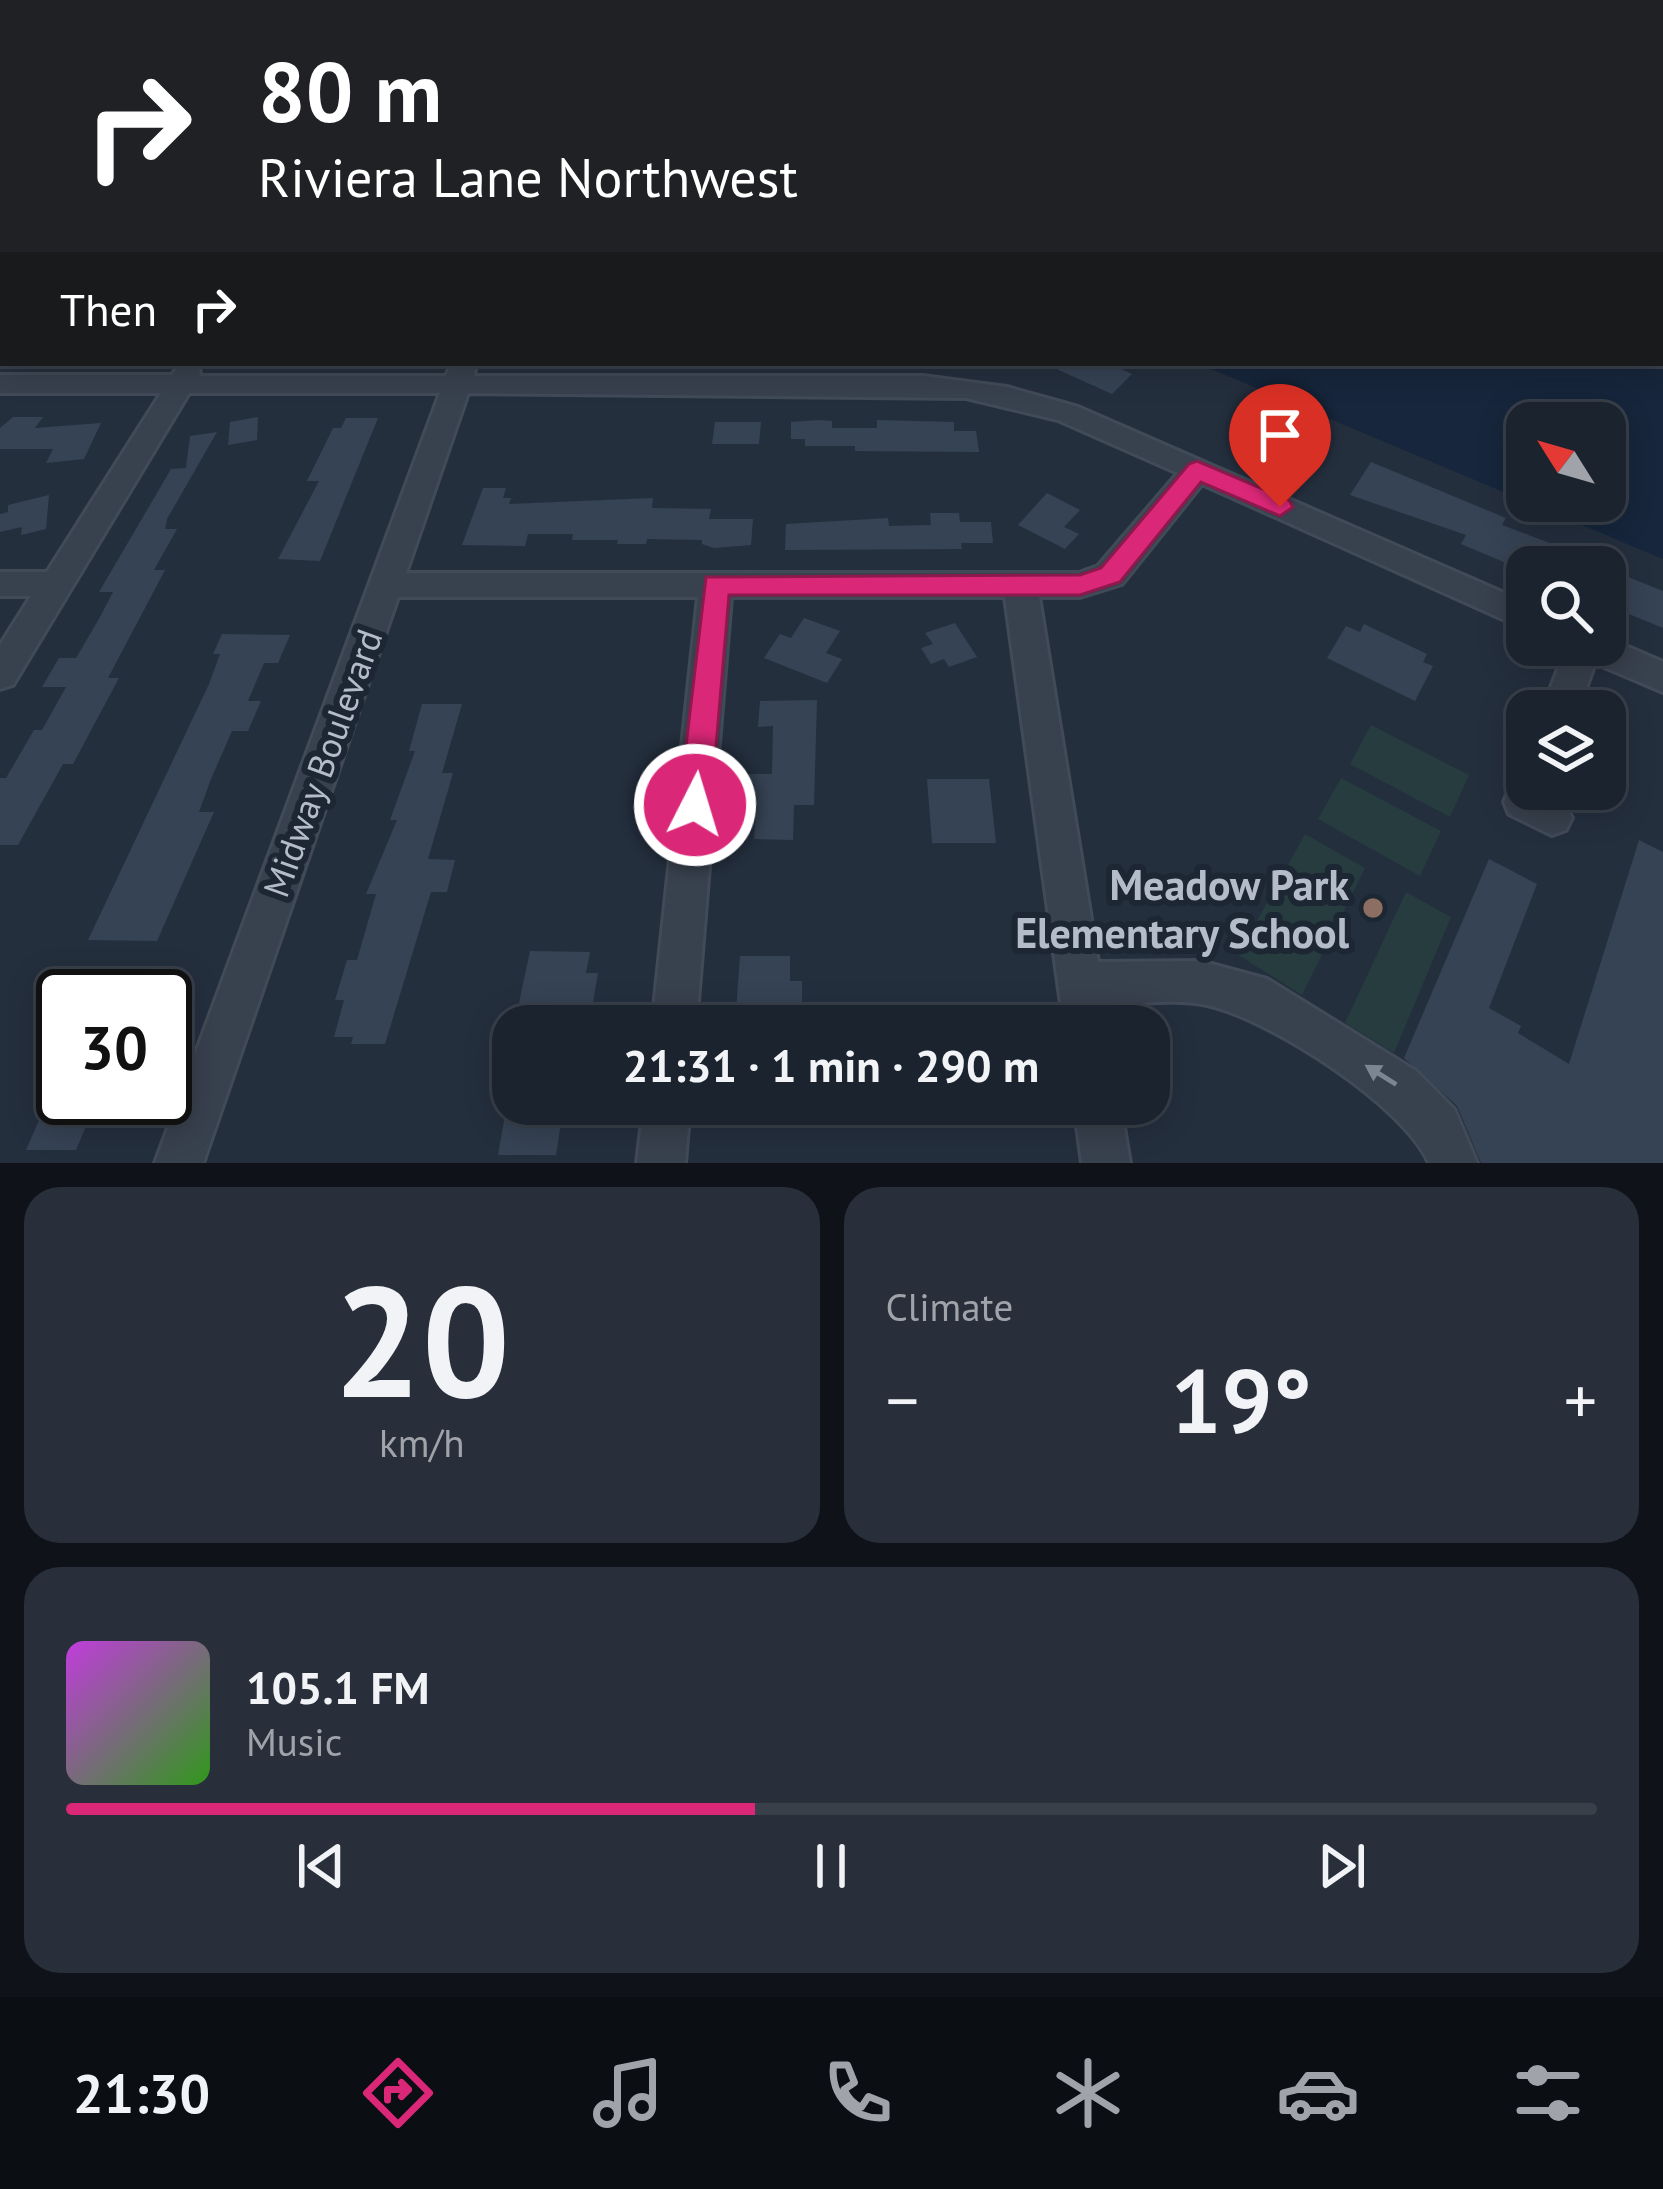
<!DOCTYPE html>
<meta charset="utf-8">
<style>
:root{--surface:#1b232e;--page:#282f3a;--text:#f1f3f6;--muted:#a0a4aa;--line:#39404a;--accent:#db2777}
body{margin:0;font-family:"PT Sans",sans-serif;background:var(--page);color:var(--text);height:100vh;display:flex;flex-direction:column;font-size:45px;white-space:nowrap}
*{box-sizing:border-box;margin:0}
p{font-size:39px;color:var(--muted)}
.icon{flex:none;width:66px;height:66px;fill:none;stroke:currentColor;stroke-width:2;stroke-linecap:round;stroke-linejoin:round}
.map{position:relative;height:1163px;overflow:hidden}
.details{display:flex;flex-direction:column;gap:24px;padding:24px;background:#0f1319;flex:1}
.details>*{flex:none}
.banner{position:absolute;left:0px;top:0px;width:1665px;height:366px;box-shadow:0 6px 30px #0003,0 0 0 3px var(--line);background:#202124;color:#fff;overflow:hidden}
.needle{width:78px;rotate:307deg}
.controls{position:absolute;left:1506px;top:402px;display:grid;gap:24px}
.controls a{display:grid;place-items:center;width:120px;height:120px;border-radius:24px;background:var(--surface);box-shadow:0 6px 30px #0003,0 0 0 3px var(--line);font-size:60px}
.speed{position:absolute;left:36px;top:969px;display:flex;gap:24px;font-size:60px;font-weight:700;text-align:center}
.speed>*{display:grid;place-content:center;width:156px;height:156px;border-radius:50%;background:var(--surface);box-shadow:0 6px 30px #0003,0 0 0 3px var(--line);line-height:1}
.speed .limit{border:6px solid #111;border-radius:18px;background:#fff;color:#111}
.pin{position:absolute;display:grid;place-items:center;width:102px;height:102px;color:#fff;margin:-123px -51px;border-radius:50% 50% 50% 0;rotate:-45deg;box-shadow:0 0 12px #0007}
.pin .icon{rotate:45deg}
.me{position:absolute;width:132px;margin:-66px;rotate:5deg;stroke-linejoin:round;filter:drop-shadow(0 0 9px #0008)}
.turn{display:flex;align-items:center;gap:42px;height:252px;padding:0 60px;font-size:54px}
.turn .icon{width:156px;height:156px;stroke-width:2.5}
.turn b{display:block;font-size:84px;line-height:102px}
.then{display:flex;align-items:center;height:114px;padding:0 60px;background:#0003;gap:24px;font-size:45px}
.big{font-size:90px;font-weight:800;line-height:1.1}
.details .tile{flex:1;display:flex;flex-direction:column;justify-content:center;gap:18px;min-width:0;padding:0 42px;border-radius:36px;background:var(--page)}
.details .dial{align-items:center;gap:0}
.dial b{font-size:156px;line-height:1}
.song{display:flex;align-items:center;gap:36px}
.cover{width:144px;height:144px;border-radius:18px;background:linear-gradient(135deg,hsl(290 70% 55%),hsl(110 70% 35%))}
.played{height:12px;border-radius:6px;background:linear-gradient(90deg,var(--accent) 45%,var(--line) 45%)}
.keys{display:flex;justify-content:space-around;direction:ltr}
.heat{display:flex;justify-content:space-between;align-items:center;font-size:66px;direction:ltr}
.details .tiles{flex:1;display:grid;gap:24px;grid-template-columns:1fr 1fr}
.tile:last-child{grid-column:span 2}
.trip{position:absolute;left:492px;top:1005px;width:678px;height:120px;border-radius:36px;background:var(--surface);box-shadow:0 6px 30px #0003,0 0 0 3px var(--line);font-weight:800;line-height:120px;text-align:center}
.dock{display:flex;height:192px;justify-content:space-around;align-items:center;background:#0b0e12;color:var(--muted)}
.dock .icon{width:84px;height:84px}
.dock .on{color:var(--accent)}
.dock b{font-size:54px;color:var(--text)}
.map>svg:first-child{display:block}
.green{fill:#263c3f}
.water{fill:#17263c;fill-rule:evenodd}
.building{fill:#364354}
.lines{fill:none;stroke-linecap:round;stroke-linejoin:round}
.minor-casing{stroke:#414a57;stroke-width:6}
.minor{fill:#38414e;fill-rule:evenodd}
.oneway{fill:#7c8592}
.route{fill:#db2777;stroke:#8e194d;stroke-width:3}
.education-dot{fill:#8d6e63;stroke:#1d2633;stroke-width:4.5}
.labels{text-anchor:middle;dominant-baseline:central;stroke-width:12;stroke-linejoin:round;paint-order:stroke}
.street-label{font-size:36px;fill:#b4bcc9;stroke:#1d2633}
.near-poi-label{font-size:42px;font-weight:bold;fill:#b4bcc9;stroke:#1d2633;text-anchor:end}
</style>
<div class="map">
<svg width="1663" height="1163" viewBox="0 0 1663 1163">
<rect width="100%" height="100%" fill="#242f3e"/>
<path class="green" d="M1371 725 1469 775 1450 817 1350 764Z
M1341 778 1441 831 1420 876 1318 819Z
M1305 834 1365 868 1302 995 1238 955Z
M1406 892 1451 917 1394 1053 1345 1023Z"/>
<path class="water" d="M256 0H997L1002 3H278Z
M1663 330V559L1197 363H1662ZM1527 423H1605V501H1527Z"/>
<path class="building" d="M1043 363H1108L1132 374 1112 394Z
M13 417H43L35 428 101 423 84 459 46 463 53 449H0V428Z
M258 417 257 440 228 445 230 422Z
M346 418H378L320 561 278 559 319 481H307L333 428H341Z
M819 420 832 421V428H877V420L954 422V431H976L979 452 855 451V446H805V439H791V422Z
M715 422H761L759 444H712Z
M217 432 167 519 165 529H177L154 570H165L108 678H119L73 764H63L18 845H0V778H6L34 730H42L66 687H42L59 658H76L100 617 113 592H99L171 469 186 468 190 436Z
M1371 462 1506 518 1502 525 1614 567H1527V572L1461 544 1466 535 1350 495Z
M483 488H506L503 498H511L509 504 653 498 652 508 711 509 709 519H753L751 545 714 548 702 544V540L647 539 646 544H617L618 540H572L573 534H528L525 546 462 545Z
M1047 493 1080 510 1064 527 1079 534 1065 549 1018 525Z
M49 495 46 529 21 535 22 527 0 532V514L8 512V505Z
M930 513H959L960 522H991L993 543H961L962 549 785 550 786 524 888 518 889 526 931 525Z
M1618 573 1663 591V628L1607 605Z
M804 618 840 631 826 653 842 659 827 683 764 658 780 634 791 638Z
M955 623 977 657 949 667 944 659 931 664 921 648 933 644 925 633Z
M1364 624 1427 654 1423 662 1433 666 1415 701 1327 658 1346 626 1360 632Z
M222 634 290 635 278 663H264L248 701H261L248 731H232L211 779 199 812H214L157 941 88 940 209 684 220 654H213Z
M817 700 814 805H794L793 840 754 839 756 808H747L749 774H772L773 726 758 727 760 701Z
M422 704H462L442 773H453L428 859 455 860 447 892H431L385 1044H351L353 1037H334L344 1000H335L347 960H357L376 894H366L397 820H390L415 751H409Z
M927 779H989L996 843H932Z
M1639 840 1663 852V1163H1481L1457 1106 1404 1058 1489 859 1537 884 1489 1008 1521 1026 1518 1033 1569 1064Z
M530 951 590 952 586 973H598L589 1026 515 1022Z
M740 956H790V981H802V1003H789L788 1026H735Z
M63 1066V1098H98L76 1150H26Z
M507 1104H564L556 1155H498Z"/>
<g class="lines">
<defs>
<path id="minor" d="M587 0H605L585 3Z
M1096 0H1117L1119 3H1098Z
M1277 0H1298L1300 3H1279Z
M1323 0H1343L1321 3Z
M1457 0H1480L1482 3H1459Z
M1541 0H1560L1539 3Z
M0 4H3V14H0Z
M3 77V91L0 92V78Z
M1662 84H1663V96H1662Z
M1662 190H1663V204H1662Z
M0 232H3V246H0Z
M1662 247H1663V262H1662Z
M191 363 199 365 200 376H446L452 363H476L474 376H923L1007 387 1078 407 1527 603V630L1202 484 1122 584 1080 597H1039L1098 962 1200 961 1267 979 1416 1071 1454 1109 1477 1163H1429C1404 1105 1268 1018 1207 1005 1176 998 1137 1004 1105 1005L1108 1026H1064L1005 597H731L696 1026H652L698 597H398L203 1163H155L440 393H189L13 685 0 689V645L31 596H0V572H47L161 393H0V375H172L179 365ZM468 393 966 398 1058 420 1178 473 1098 566 1079 573H406Z
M1605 637 1663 662V692L1595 663 1578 711H1542L1567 645H1605Z
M1527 773V789H1547L1545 795 1566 806 1572 818 1566 830 1552 835 1509 814 1504 802 1514 777Z
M644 1104H690L685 1163H637Z
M1074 1104H1120L1130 1163H1082Z"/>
</defs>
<use href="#minor" class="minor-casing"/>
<use href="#minor" class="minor"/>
</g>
<defs><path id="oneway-solid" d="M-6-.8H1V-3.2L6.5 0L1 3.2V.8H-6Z" transform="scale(3)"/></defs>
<use class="oneway" href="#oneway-solid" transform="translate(1381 1075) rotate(-148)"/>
<path class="route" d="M1197 461 1289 500 1293 507 1280 516 1201 482 1120 582 1080 595H729L711 805 706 815 695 819 684 815 679 805 706 577 1080 575 1101 568 1189 464Z"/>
<circle class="education-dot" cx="1373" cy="908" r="12"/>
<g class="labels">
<g class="street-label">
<text transform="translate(322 763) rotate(-70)">Midway Boulevard</text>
</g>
<g class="near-poi-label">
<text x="1349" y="884">Meadow Park<tspan x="1349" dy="48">Elementary School</tspan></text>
</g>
</g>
</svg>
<div class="controls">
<a><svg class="needle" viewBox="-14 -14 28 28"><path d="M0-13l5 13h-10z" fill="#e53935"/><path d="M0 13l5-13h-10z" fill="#a0a4aa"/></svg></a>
<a><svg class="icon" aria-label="search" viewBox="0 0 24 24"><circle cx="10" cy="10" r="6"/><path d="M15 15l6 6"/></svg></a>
<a><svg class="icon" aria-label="layers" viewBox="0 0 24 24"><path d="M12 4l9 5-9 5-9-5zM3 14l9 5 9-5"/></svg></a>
</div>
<div class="speed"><div class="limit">30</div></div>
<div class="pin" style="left:1280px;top:507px;background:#d93025"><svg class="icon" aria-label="arrive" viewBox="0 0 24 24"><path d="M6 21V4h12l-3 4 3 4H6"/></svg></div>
<svg class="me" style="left:695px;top:805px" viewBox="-20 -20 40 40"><circle r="17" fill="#db2777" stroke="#fff" stroke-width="3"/><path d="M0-11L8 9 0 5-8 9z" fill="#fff"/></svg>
<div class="trip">21:31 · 1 min · 290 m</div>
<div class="banner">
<div class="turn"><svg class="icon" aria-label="right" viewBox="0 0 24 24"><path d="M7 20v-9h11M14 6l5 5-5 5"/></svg><div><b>80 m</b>Riviera Lane Northwest</div></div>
<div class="then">Then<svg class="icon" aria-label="right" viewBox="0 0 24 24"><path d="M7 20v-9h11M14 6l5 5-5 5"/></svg></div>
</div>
</div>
<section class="details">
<div class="tiles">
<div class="tile dial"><b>20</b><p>km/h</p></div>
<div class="tile"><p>Climate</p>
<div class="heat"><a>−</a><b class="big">19°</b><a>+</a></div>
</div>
<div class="tile">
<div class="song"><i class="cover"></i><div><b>105.1 FM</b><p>Music</p></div></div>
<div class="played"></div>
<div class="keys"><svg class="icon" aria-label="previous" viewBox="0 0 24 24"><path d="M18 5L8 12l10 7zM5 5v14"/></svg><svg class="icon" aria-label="pause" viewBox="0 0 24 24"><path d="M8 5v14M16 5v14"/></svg><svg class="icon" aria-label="next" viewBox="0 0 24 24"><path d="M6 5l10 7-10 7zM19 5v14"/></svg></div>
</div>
</div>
</section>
<nav class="dock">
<b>21:30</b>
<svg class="icon on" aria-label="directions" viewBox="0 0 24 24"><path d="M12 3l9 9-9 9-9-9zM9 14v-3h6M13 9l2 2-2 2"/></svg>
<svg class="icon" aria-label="music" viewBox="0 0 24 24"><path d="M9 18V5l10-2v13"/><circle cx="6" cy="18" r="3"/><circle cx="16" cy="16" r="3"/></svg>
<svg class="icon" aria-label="phone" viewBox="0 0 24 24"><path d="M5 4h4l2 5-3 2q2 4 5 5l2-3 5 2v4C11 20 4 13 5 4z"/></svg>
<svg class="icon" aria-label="climate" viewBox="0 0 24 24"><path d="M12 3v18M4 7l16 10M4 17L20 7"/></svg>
<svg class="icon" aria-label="car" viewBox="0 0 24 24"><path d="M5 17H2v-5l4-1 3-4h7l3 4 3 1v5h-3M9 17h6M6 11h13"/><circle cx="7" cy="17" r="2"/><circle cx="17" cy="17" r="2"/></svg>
<svg class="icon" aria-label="filters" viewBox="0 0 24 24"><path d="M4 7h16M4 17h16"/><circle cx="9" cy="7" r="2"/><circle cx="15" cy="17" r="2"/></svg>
</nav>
